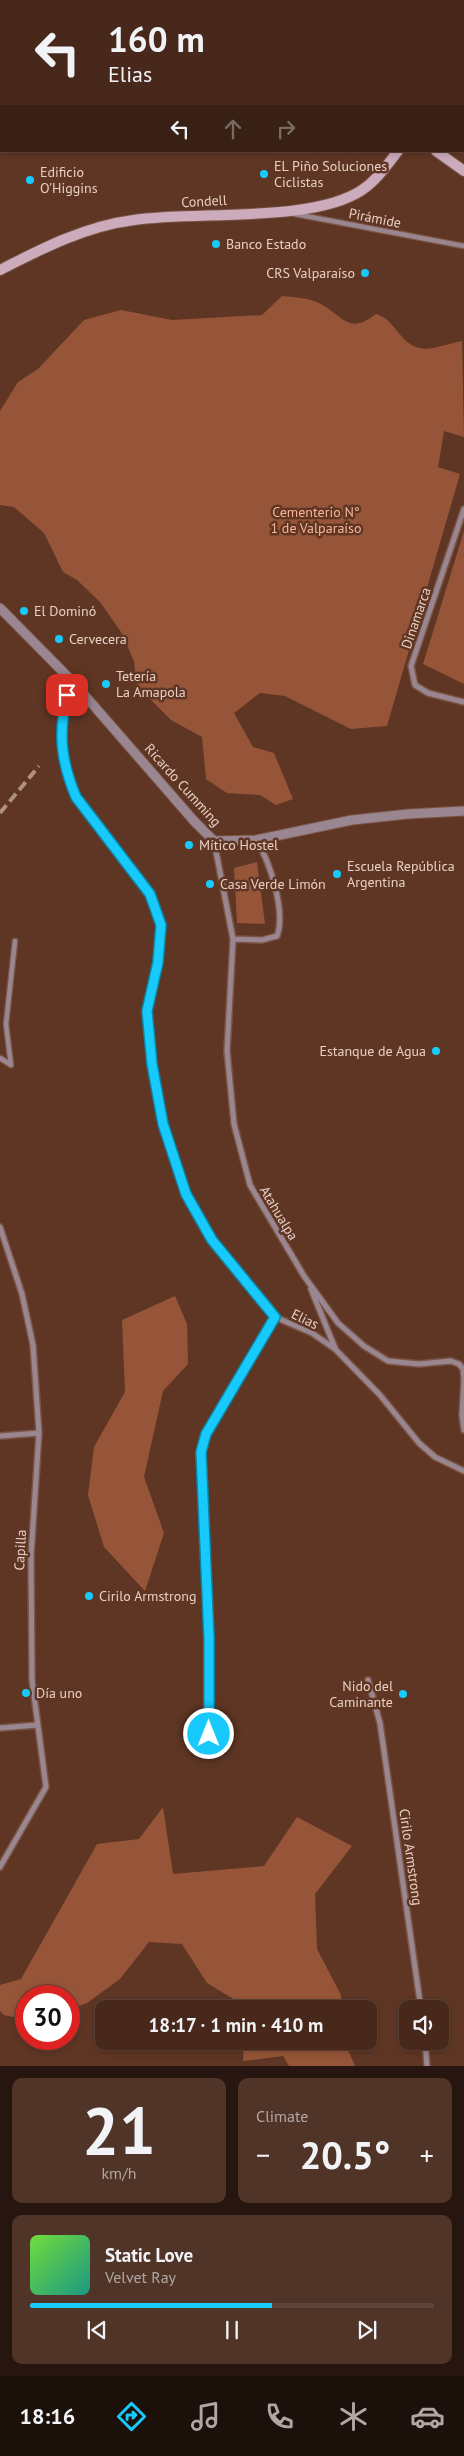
<!DOCTYPE html>
<meta charset="utf-8">
<style>
:root{--surface:#47281b;--page:#513428;--text:#f1f3f6;--muted:#b0a6a3;--line:#5f443a;--accent:#17cafb}
body{margin:0;font-family:"PT Sans",sans-serif;background:var(--page);color:var(--text);height:100vh;display:flex;flex-direction:column;font-size:19px;white-space:nowrap}
*{box-sizing:border-box;margin:0}
p{font-size:16px;color:var(--muted)}
.icon{flex:none;width:28px;height:28px;fill:none;stroke:currentColor;stroke-width:2;stroke-linecap:round;stroke-linejoin:round}
.map{position:relative;height:2066px;overflow:hidden}
.panel{display:flex;flex-direction:column;gap:12px;padding:12px;background:#27160f;flex:1}
.panel>*{flex:none}
.top-card{position:absolute;left:0px;top:0px;width:465px;height:152px;box-shadow:0 2px 8px #0003,0 0 0 1px var(--line);background:#47281b;color:var(--text);overflow:hidden}
.controls{position:absolute;left:399px;top:2000px;display:grid;gap:10px}
.controls a{display:grid;place-items:center;width:50px;height:50px;border-radius:10px;background:var(--surface);box-shadow:0 2px 8px #0003,0 0 0 1px var(--line);font-size:25px}
.speed{position:absolute;left:15px;top:1985px;display:flex;gap:10px;font-size:25px;font-weight:700;text-align:center}
.speed>*{display:grid;place-content:center;width:65px;height:65px;border-radius:50%;background:var(--surface);box-shadow:0 2px 8px #0003,0 0 0 1px var(--line);line-height:1}
.speed .limit{border:8px solid #d22;background:#fff;color:#111}
.pin{position:absolute;display:grid;place-items:center;width:42px;height:42px;color:#fff;margin:-21px;border-radius:10px;box-shadow:0 2px 8px #0006}
.me{position:absolute;width:55px;margin:-28px;rotate:0deg;stroke-linejoin:round;filter:drop-shadow(0 0 4px #0008)}
.turn{display:flex;align-items:center;gap:18px;height:105px;padding:0 25px;font-size:22px}
.turn .icon{width:65px;height:65px;stroke-width:2.5}
.turn b{display:block;font-size:35px;line-height:42px}
.lanes{display:flex;align-items:center;height:48px;padding:0 25px;background:#0003;justify-content:center;gap:25px;direction:ltr}
.lanes .off{opacity:.35}
.big{font-size:38px;font-weight:600;line-height:1.1}
.panel .card{flex:1;display:flex;flex-direction:column;justify-content:center;gap:8px;min-width:0;padding:0 18px;border-radius:10px;background:var(--page)}
.panel .dial{align-items:center;gap:0}
.dial b{font-size:65px;line-height:1}
.song{display:flex;align-items:center;gap:15px}
.cover{width:60px;height:60px;border-radius:8px;background:linear-gradient(135deg,hsl(100 70% 55%),hsl(170 70% 35%))}
.played{height:5px;border-radius:2px;background:linear-gradient(90deg,var(--accent) 60%,var(--line) 60%)}
.keys{display:flex;justify-content:space-around;direction:ltr}
.heat{display:flex;justify-content:space-between;align-items:center;font-size:28px;direction:ltr}
.panel .tiles{flex:1;display:grid;gap:12px;grid-template-columns:1fr 1fr}
.card:last-child{grid-column:span 2}
.trip{position:absolute;left:95px;top:2000px;width:282px;height:50px;border-radius:10px;background:var(--surface);box-shadow:0 2px 8px #0003,0 0 0 1px var(--line);font-weight:600;line-height:50px;text-align:center}
.dock{display:flex;height:80px;justify-content:space-around;align-items:center;background:#1c100b;color:var(--muted)}
.dock .icon{width:35px;height:35px}
.dock .on{color:var(--accent)}
.dock b{font-size:22px;color:var(--text)}
.map>svg:first-child{display:block}
.green{fill:#965538}
.lines{fill:none;stroke-linecap:round;stroke-linejoin:round}
.pedestrian-casing{stroke:#7a5444;stroke-width:7}
.minor-casing{stroke:#7a5444;stroke-width:8}
.tertiary-casing{stroke:#7a5444;stroke-width:11}
.secondary-casing{stroke:#7a5444;stroke-width:12}
.pedestrian{stroke:#9a8691;stroke-width:4.5}
.minor{stroke:#9a8691;stroke-width:5}
.tertiary{stroke:#9a8691;stroke-width:9}
.secondary{stroke:#ccabbd;stroke-width:10}
.rail{stroke:#af8f81;stroke-width:4;stroke-dasharray:10 5;stroke-linecap:butt}
.route-casing{stroke:#0f83a3;stroke-width:12}
.route{stroke:#17cafb;stroke-width:9}
.poi-dot{fill:#17cafb;stroke:#5f3624;stroke-width:2}
.labels{text-anchor:middle;dominant-baseline:central;stroke-width:5;stroke-linejoin:round;paint-order:stroke}
.poi-label{font-size:14px;fill:#e8cec3;stroke:#5f3624;text-anchor:start}
.street-label{font-size:14px;fill:#e8cec3;stroke:#5f3624}
.park-label{font-size:14px;fill:#f8b496;stroke:#5f3624}
</style>
<div class="map">
<svg width="464" height="2066" viewBox="0 0 464 2066">
<rect width="100%" height="100%" fill="#5f3624"/>
<path class="green" d="M282 296C295 297 310 298 321 304 344 317 349 335 376 314 395 319 399 343 419 348 430 351 450 343 462 341L464 437 444 431 438 467 460 474 387 726 351 729 285 696 260 693 234 713 253 747 274 753 293 799 276 805 260 795 227 793 206 779 202 737 171 720 137 686 134 661 121 632 100 602 77 580 63 572 44 533 14 507 0 505V411L18 382 38 369 84 320 121 310 172 320 262 315Z
M464 531V684L423 664Z
M257 862 265 924 237 923 234 868Z
M175 1296 187 1324 188 1364 163 1391 144 1477 164 1533 145 1591 104 1547 88 1495 94 1447 125 1392 122 1320Z
M163 1807 173 1874 264 1866 297 1817 352 1846 315 1894 317 1949 341 1995V2009H245V2006L207 1983 182 1944 149 1942 120 1979 87 2003 69 2010V1996H26V2020L4 2015 0 2011V1985L21 1979 97 1844 139 1839Z
M244 2041H344L355 2066H289L283 2056 243 2061Z"/>
<g class="lines">
<defs>
<path id="pedestrian" d="M295 214 464 246
M0 1058 11 1065
M11 1065 6 1024 15 941"/>
<path id="minor" d="M464 509 411 666 415 685 428 693 464 702
M74 683 67 692 66 701 61 742 65 768 76 797 150 894 161 925 159 962 147 1011 152 1064 163 1124 186 1194 212 1239 275 1317 312 1333 335 1349 380 1395 419 1443 435 1457 464 1471
M214 841 233 939 227 1051 234 1124 250 1185 304 1276 338 1323 364 1346 388 1361 419 1364 451 1361 459 1364 463 1369 464 1380 462 1415 464 1430
M233 939 262 940 277 936C286 912 270 861 256 840
M0 1227 22 1294 33 1345 39 1433 31 1556 32 1680 46 1787 0 1867
M311 1289 335 1348
M0 1436 39 1433
M368 1680 380 1723 421 2009
M0 1728 37 1725
M209 1753V1638L201 1452 206 1434 275 1317
M425 2041 427 2066"/>
<path id="tertiary" d="M288 1 290 0
M0 608 74 683 194 821 214 841 256 840 352 820 408 814 464 811"/>
<path id="secondary" d="M255 0 257 1
M436 151 464 171
M0 270C43 248 86 226 134 220 196 211 313 223 362 190 377 180 387 165 398 151"/>
</defs>
<use href="#pedestrian" class="pedestrian-casing"/>
<use href="#minor" class="minor-casing"/>
<use href="#tertiary" class="tertiary-casing"/>
<use href="#secondary" class="secondary-casing"/>
<use href="#pedestrian" class="pedestrian"/>
<use href="#minor" class="minor"/>
<use href="#tertiary" class="tertiary"/>
<use href="#secondary" class="secondary"/>
<path class="rail" d="M0 813 39 766"/>
</g>
<g class="lines">
<defs>
<path id="route" d="M67 695C58 734 61 761 76 797L150 894 161 925 158 962 147 1011 152 1064 163 1124 186 1194 212 1240 275 1317 206 1434 201 1452 209 1638V1734"/>
</defs>
<use href="#route" class="route-casing"/>
<use href="#route" class="route"/>
</g>
<g class="poi-dot">
<circle cx="264" cy="174" r="5"/>
<circle cx="30" cy="180" r="5"/>
<circle cx="216" cy="244" r="5"/>
<circle cx="365" cy="273" r="5"/>
<circle cx="24" cy="611" r="5"/>
<circle cx="59" cy="639" r="5"/>
<circle cx="106" cy="684" r="5"/>
<circle cx="189" cy="845" r="5"/>
<circle cx="337" cy="874" r="5"/>
<circle cx="210" cy="884" r="5"/>
<circle cx="436" cy="1051" r="5"/>
<circle cx="89" cy="1596" r="5"/>
<circle cx="26" cy="1693" r="5"/>
<circle cx="403" cy="1694" r="5"/>
</g>
<g class="labels">
<g class="poi-label">
<text x="274" y="166">EL Piño Soluciones<tspan x="274" dy="16">Ciclistas</tspan></text>
<text x="40" y="172">Edificio<tspan x="40" dy="16">O'Higgins</tspan></text>
<text x="226" y="244">Banco Estado</text>
<text x="355" y="273" text-anchor="end">CRS Valparaíso</text>
<text x="34" y="611">El Dominó</text>
<text x="69" y="639">Cervecera</text>
<text x="116" y="676">Tetería<tspan x="116" dy="16">La Amapola</tspan></text>
<text x="199" y="845">Mítico Hostel</text>
<text x="347" y="866">Escuela República<tspan x="347" dy="16">Argentina</tspan></text>
<text x="220" y="884">Casa Verde Limón</text>
<text x="426" y="1051" text-anchor="end">Estanque de Agua</text>
<text x="99" y="1596">Cirilo Armstrong</text>
<text x="393" y="1686" text-anchor="end">Nido del<tspan x="393" dy="16">Caminante</tspan></text>
<text x="36" y="1693">Día uno</text>
</g>
<g class="street-label">
<text transform="translate(204 201) rotate(-3)">Condell</text>
<text transform="translate(375 218) rotate(11)">Pirámide</text>
<text transform="translate(416 618) rotate(-71)">Dinamarca</text>
<text transform="translate(183 785) rotate(48)">Ricardo Cumming</text>
<text transform="translate(279 1213) rotate(59)">Atahualpa</text>
<text transform="translate(305 1319) rotate(26)">Elias</text>
<text transform="translate(20 1550) rotate(-87)">Capilla</text>
<text transform="translate(411 1857) rotate(82)">Cirilo Armstrong</text>
</g>
<g class="park-label">
<text x="316" y="512">Cementerio N°<tspan x="316" dy="16">1 de Valparaíso</tspan></text>
</g>
</g>
</svg>
<div class="controls">
<a><svg class="icon" aria-label="sound" viewBox="0 0 24 24"><path d="M4 9h4l5-4v14l-5-4H4zM17 9q2 3 0 6"/></svg></a>
</div>
<div class="speed"><div class="limit">30</div></div>
<div class="pin" style="left:67px;top:695px;background:#d93025"><svg class="icon" aria-label="arrive" viewBox="0 0 24 24"><path d="M6 21V4h12l-3 4 3 4H6"/></svg></div>
<svg class="me" style="left:209px;top:1734px" viewBox="-20 -20 40 40"><circle r="17" fill="#17cafb" stroke="#fff" stroke-width="3"/><path d="M0-11L8 9 0 5-8 9z" fill="#fff"/></svg>
<div class="trip">18:17 · 1 min · 410 m</div>
<div class="top-card">
<div class="turn"><svg class="icon" aria-label="left" viewBox="0 0 24 24"><path d="M17 20v-9H6M10 6l-5 5 5 5"/></svg><div><b>160 m</b>Elias</div></div>
<div class="lanes"><svg class="icon" aria-label="left" viewBox="0 0 24 24"><path d="M17 20v-9H6M10 6l-5 5 5 5"/></svg><svg class="icon off" aria-label="ahead" viewBox="0 0 24 24"><path d="M12 20V5M6 11l6-6 6 6"/></svg><svg class="icon off" aria-label="right" viewBox="0 0 24 24"><path d="M7 20v-9h11M14 6l5 5-5 5"/></svg></div>
</div>
</div>
<section class="panel">
<div class="tiles">
<div class="card dial"><b>21</b><p>km/h</p></div>
<div class="card"><p>Climate</p>
<div class="heat"><a>−</a><b class="big">20.5°</b><a>+</a></div>
</div>
<div class="card">
<div class="song"><i class="cover"></i><div><b>Static Love</b><p>Velvet Ray</p></div></div>
<div class="played"></div>
<div class="keys"><svg class="icon" aria-label="previous" viewBox="0 0 24 24"><path d="M18 5L8 12l10 7zM5 5v14"/></svg><svg class="icon" aria-label="pause" viewBox="0 0 24 24"><path d="M8 5v14M16 5v14"/></svg><svg class="icon" aria-label="next" viewBox="0 0 24 24"><path d="M6 5l10 7-10 7zM19 5v14"/></svg></div>
</div>
</div>
</section>
<nav class="dock">
<b>18:16</b>
<svg class="icon on" aria-label="directions" viewBox="0 0 24 24"><path d="M12 3l9 9-9 9-9-9zM9 14v-3h6M13 9l2 2-2 2"/></svg>
<svg class="icon" aria-label="music" viewBox="0 0 24 24"><path d="M9 18V5l10-2v13"/><circle cx="6" cy="18" r="3"/><circle cx="16" cy="16" r="3"/></svg>
<svg class="icon" aria-label="phone" viewBox="0 0 24 24"><path d="M5 4h4l2 5-3 2q2 4 5 5l2-3 5 2v4C11 20 4 13 5 4z"/></svg>
<svg class="icon" aria-label="climate" viewBox="0 0 24 24"><path d="M12 3v18M4 7l16 10M4 17L20 7"/></svg>
<svg class="icon" aria-label="car" viewBox="0 0 24 24"><path d="M5 17H2v-5l4-1 3-4h7l3 4 3 1v5h-3M9 17h6M6 11h13"/><circle cx="7" cy="17" r="2"/><circle cx="17" cy="17" r="2"/></svg>
</nav>
